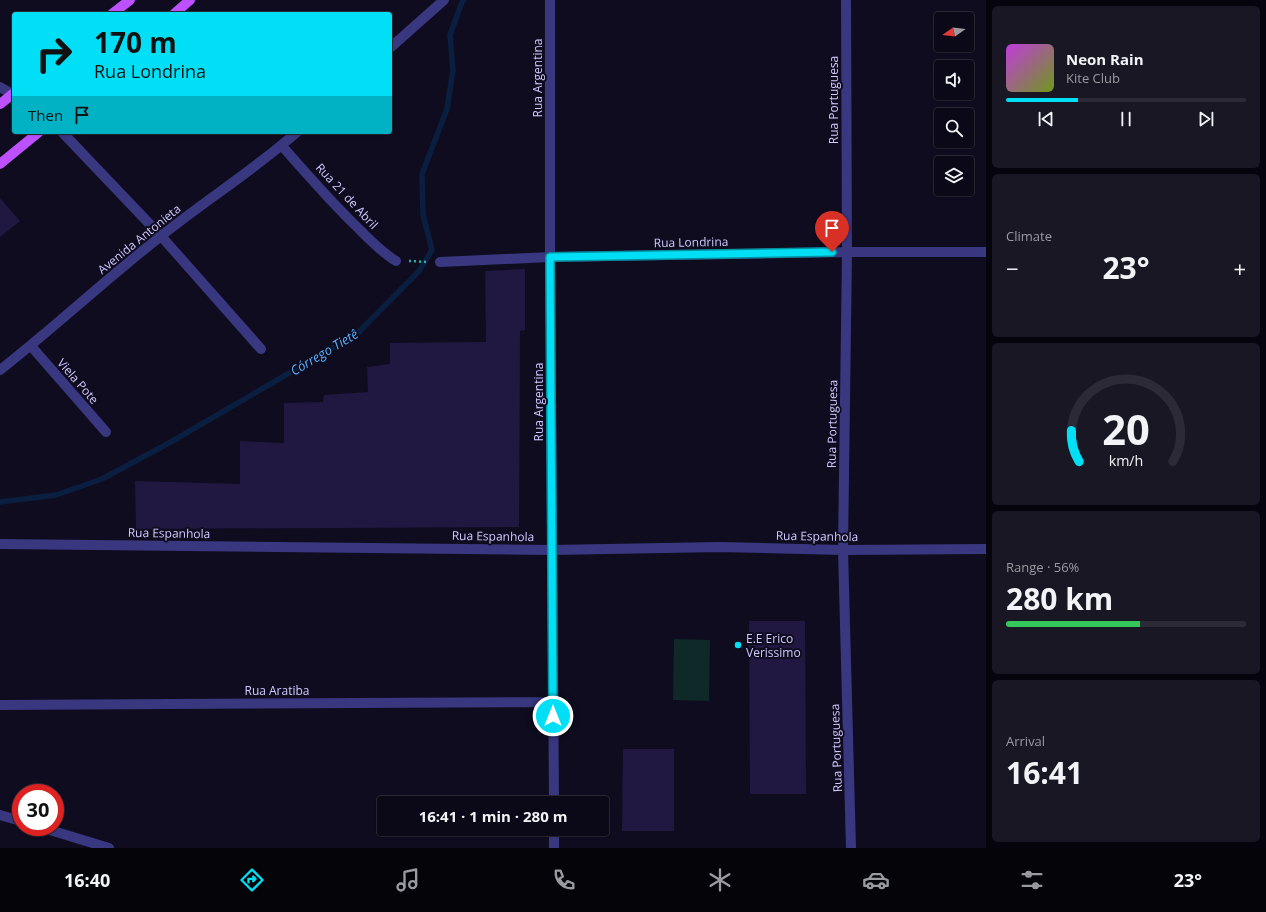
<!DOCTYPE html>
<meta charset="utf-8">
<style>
:root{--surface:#0b0917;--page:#191724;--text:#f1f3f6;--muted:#9a9aa1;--line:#2b2a36;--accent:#00dff5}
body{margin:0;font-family:"Open Sans",sans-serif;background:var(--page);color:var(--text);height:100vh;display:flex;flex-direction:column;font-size:15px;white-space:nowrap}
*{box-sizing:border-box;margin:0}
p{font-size:13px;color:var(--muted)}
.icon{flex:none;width:22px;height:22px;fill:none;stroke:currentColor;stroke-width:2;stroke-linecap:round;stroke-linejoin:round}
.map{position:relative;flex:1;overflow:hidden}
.side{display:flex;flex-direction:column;gap:6px;padding:6px;background:#06050d;width:280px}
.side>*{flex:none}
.top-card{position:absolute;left:12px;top:12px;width:380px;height:122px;border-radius:4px;box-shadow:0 1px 3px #0004,0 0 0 1px var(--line);background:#00dff5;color:#111;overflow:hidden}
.needle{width:26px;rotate:256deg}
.fabs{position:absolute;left:934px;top:12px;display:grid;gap:8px}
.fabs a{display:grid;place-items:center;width:40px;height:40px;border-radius:4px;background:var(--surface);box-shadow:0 1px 3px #0004,0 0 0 1px var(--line);font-size:20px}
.speed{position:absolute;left:12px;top:784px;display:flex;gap:8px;font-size:20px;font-weight:700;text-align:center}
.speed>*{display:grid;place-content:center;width:52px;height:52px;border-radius:50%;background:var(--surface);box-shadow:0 1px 3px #0004,0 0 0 1px var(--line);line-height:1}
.speed .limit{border:6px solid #d22;background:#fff;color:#111}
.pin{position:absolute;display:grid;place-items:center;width:34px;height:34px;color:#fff;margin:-41px -17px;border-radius:50% 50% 50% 0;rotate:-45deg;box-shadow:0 0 4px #0007}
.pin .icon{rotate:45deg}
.me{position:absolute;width:44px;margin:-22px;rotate:0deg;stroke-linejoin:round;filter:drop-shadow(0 0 3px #0008)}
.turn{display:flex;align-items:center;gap:14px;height:84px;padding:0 16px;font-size:18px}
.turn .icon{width:52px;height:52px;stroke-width:2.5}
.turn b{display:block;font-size:28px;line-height:34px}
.then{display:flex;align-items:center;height:38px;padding:0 16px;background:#0003;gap:8px;font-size:15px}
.big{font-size:30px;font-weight:700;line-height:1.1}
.side .tile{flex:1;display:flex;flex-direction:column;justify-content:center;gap:6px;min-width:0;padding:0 14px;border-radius:6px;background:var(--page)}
.side .dial{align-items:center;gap:0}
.dial svg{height:104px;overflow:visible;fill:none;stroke:var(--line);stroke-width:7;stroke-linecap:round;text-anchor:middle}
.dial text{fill:var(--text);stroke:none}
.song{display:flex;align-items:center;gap:12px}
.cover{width:48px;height:48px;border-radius:6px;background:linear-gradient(135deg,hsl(290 70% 55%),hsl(80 70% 35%))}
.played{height:4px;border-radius:2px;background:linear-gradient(90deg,var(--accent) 30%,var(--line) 30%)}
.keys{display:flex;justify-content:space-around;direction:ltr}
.heat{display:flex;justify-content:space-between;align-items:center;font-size:22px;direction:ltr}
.charge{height:6px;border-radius:3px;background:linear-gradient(90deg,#34c759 56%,var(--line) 0)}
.trip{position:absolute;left:377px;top:796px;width:232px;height:40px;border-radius:4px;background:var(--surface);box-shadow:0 1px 3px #0004,0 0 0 1px var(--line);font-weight:700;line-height:40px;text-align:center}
.dock{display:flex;height:64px;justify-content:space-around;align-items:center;background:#040409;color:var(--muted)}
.dock .icon{width:28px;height:28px}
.dock .current{color:var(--accent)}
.dock b{font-size:18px;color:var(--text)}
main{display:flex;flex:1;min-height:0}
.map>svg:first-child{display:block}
.green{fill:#0f2928}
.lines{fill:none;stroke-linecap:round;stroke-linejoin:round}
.stream{stroke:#0a1f40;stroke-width:5.5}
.building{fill:#201840}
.path{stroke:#2cb1a8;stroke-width:2.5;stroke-dasharray:2 3;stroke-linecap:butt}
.minor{stroke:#39377f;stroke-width:10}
.major{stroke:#bd51ff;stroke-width:10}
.route-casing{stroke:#00919f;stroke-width:10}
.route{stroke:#00dff5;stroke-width:7}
.poi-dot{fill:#00dff5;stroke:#0f0c1f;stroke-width:1.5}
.labels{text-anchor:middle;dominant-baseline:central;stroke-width:4;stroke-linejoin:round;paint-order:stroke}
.street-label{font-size:12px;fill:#d0caff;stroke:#0f0c1f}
.poi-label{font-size:12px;fill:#d0caff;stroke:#0f0c1f;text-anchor:start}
.water-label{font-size:13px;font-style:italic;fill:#58b3ff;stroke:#0f0c1f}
</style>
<main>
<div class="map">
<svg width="986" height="848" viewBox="0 0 986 848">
<rect width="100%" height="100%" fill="#0f0c1f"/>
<path class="green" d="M674 639 710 640 709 701 673 700Z"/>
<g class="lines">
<path class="stream" d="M0 502 56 495 102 479 169 443 358 333 419 271 432 250 423 214 422 174 447 109 453 70 450 35 462 2 464 0"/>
</g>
<path class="building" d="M0 198 20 221 0 237Z
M525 269V330L520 331 519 527 136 529 135 481 240 484V441L284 443V403L323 402 324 395 368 392 367 367 390 364V343L486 342 485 271Z
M749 621H805L806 794H750Z
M623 749H674V831H622Z"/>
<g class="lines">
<path class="path" d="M409 261 428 262"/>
<path class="minor" d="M550 0V257L554 803
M846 0 847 252 843 550 851 848
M390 48 444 0
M0 87 14 95
M62 132 161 236 261 349
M282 146C306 173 330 201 357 227 369 239 381 252 396 261
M440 262 550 257 847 252H986
M31 346 106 432
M0 370C55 327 106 279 161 236 206 200 254 170 297 132
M0 544 552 550 719 547 843 550 986 549
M0 705 553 702
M0 815 21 821
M40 827 109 848
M554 829V848"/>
<path class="major" d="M112 14 130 0
M174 14 190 0
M0 104 14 93
M0 164 39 132"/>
</g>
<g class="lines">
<defs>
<path id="route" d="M553 716 550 257 832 252"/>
</defs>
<use href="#route" class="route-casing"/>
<use href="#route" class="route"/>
</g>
<circle class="poi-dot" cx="738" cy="645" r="4"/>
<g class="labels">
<g class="street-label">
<text transform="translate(537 78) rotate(-90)">Rua Argentina</text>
<text transform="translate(833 100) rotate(-90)">Rua Portuguesa</text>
<text transform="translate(347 196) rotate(47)">Rua 21 de Abril</text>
<text transform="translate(139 239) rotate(-39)">Avenida Antonieta</text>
<text transform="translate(691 242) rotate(-1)">Rua Londrina</text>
<text transform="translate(78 381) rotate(49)">Viela Pote</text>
<text transform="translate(538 402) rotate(-90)">Rua Argentina</text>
<text transform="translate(832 424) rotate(-89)">Rua Portuguesa</text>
<text transform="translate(169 533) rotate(1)">Rua Espanhola</text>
<text transform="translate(493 536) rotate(1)">Rua Espanhola</text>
<text transform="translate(817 536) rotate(1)">Rua Espanhola</text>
<text x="277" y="690">Rua Aratiba</text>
<text transform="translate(836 748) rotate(-92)">Rua Portuguesa</text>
</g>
<g class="poi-label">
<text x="746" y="638">E.E Erico<tspan x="746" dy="14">Verissimo</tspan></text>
</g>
<g class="water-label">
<text transform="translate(324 352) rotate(-31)">Córrego Tietê</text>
</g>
</g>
</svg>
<div class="fabs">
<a><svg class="needle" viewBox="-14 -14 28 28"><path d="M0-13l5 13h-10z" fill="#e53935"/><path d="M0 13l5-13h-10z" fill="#9a9aa1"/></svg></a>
<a><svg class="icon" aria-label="sound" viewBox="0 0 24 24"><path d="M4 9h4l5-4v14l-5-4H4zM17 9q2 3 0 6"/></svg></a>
<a><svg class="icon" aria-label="search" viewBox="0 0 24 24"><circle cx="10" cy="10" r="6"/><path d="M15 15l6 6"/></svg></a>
<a><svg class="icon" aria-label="layers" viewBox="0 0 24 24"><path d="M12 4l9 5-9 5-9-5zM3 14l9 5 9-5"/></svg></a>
</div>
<div class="speed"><div class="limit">30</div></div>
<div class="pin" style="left:832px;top:252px;background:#d93025"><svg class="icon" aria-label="arrive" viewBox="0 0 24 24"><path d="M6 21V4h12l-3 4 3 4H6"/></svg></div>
<svg class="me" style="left:553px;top:716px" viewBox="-20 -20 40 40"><circle r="17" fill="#00dff5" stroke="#fff" stroke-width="3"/><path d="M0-11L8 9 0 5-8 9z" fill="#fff"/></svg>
<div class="trip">16:41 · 1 min · 280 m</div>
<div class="top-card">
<div class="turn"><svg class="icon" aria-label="right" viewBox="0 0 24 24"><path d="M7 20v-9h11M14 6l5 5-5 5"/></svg><div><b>170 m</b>Rua Londrina</div></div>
<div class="then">Then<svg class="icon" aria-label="arrive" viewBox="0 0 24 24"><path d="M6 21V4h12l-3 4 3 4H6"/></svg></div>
</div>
</div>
<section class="side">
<div class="tile">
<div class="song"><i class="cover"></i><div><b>Neon Rain</b><p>Kite Club</p></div></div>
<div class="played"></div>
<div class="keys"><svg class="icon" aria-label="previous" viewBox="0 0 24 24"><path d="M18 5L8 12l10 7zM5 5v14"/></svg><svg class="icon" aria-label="pause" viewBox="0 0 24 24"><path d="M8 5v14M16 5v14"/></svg><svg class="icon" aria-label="next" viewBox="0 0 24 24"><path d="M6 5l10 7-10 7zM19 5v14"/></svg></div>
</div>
<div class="tile"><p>Climate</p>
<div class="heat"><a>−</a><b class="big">23°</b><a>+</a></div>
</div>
<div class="tile dial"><svg viewBox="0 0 100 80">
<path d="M14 69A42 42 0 1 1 86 69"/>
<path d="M14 69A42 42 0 0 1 8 45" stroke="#00dff5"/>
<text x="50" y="56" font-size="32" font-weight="700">20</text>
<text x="50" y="72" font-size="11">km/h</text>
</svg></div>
<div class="tile"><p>Range · 56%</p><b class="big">280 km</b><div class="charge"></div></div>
<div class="tile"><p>Arrival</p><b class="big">16:41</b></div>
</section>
</main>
<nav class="dock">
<b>16:40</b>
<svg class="icon current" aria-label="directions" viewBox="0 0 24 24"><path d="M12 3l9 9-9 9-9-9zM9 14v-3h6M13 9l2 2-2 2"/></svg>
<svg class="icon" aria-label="music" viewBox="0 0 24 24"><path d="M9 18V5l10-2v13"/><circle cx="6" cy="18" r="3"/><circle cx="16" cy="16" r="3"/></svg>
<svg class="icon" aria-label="phone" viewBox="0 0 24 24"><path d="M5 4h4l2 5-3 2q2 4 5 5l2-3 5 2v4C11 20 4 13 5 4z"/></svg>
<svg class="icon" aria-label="climate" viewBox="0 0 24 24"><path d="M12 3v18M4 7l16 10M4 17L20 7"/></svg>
<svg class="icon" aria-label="car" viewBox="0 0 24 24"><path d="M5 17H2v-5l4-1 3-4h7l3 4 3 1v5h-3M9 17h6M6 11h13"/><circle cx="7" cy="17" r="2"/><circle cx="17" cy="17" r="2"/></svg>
<svg class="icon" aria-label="filters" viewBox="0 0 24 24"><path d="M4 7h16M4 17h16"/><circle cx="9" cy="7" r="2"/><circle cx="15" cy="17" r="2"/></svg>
<b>23°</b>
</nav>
